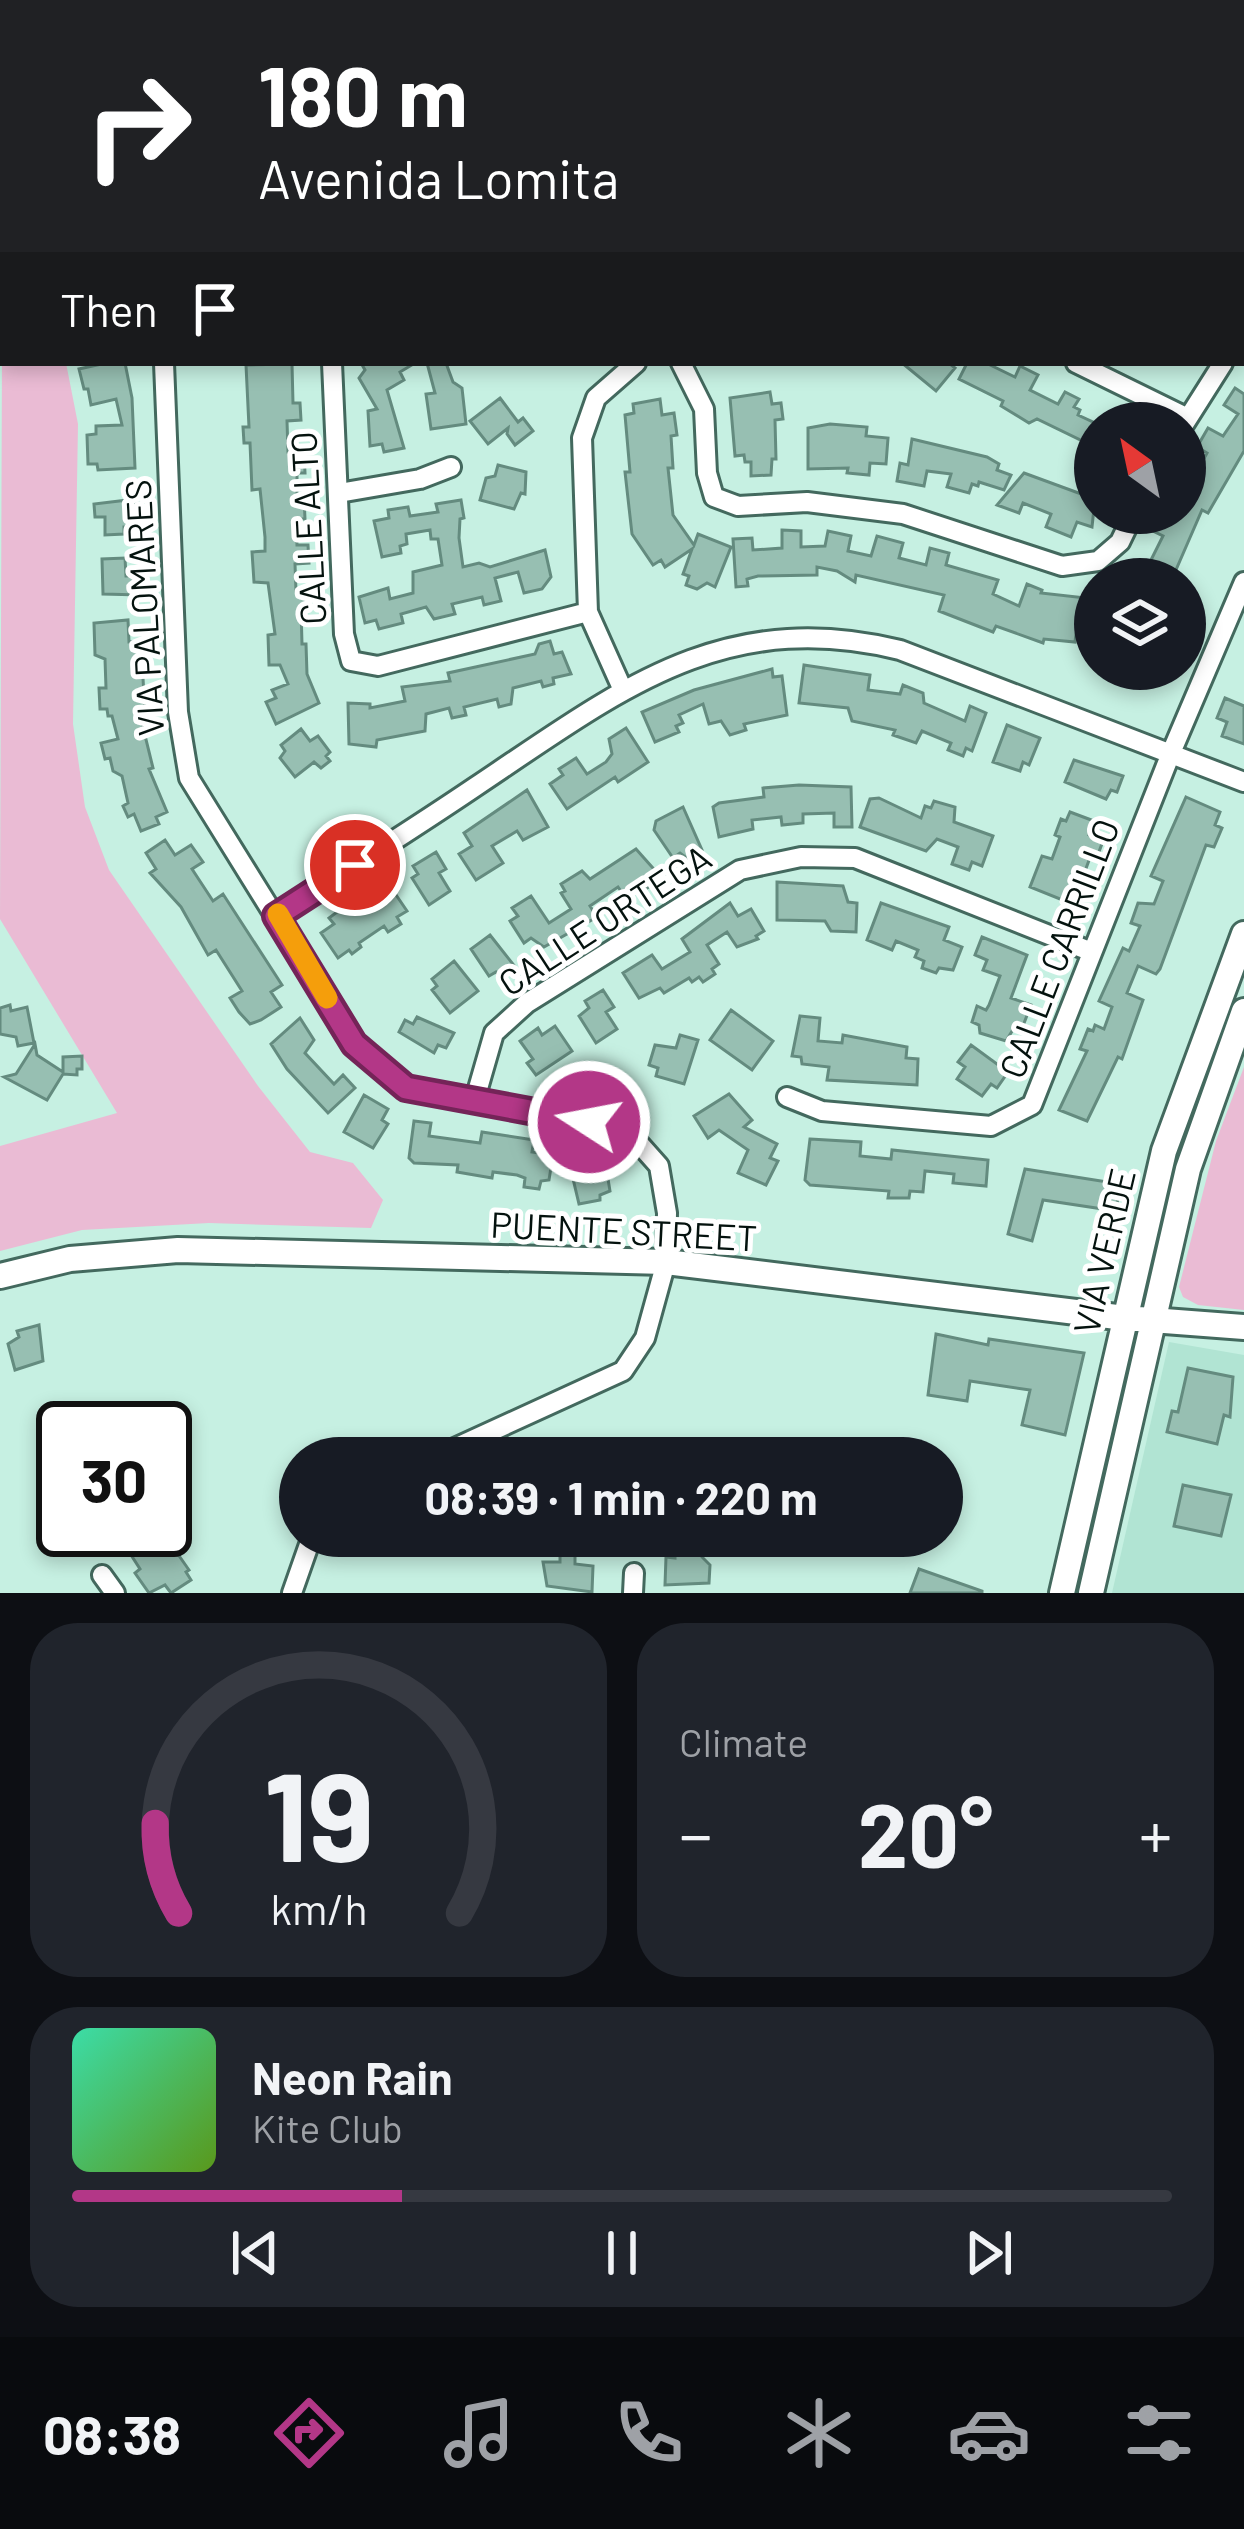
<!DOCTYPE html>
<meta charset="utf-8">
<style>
:root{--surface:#171b24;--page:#20242c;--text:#f1f3f6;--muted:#9ea1a6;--line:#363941;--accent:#b33787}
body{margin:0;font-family:Barlow,sans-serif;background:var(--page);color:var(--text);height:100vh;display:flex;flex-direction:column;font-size:45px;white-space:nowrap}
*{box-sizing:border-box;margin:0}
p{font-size:39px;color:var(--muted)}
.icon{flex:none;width:66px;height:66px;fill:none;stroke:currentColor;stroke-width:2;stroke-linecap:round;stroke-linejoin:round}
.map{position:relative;height:1593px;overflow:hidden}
.sheet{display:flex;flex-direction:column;gap:30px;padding:30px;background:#0d0f14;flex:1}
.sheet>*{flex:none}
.top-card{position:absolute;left:0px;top:0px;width:1245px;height:366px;box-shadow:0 6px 18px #0003;background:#202124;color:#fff;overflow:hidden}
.needle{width:78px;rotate:327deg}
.tools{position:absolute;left:1074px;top:402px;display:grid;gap:24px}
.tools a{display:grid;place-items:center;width:132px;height:132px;border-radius:50%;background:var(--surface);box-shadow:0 6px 18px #0003;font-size:60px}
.speed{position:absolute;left:36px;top:1401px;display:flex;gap:24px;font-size:60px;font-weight:700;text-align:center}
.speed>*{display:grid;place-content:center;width:156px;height:156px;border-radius:50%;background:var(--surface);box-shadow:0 6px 18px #0003;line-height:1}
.speed .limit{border:6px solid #111;border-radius:18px;background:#fff;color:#111}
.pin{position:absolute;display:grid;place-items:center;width:102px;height:102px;color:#fff;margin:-51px;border:6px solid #fff;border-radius:50%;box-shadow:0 3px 12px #0007}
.me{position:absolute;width:132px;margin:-66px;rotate:281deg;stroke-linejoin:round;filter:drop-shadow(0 0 9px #0008)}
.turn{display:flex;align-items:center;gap:42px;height:252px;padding:0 60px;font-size:54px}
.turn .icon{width:156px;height:156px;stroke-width:2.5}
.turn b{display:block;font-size:84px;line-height:102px}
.then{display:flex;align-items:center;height:114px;padding:0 60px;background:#0003;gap:24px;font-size:45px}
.big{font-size:90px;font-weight:700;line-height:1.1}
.sheet .card{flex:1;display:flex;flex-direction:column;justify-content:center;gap:18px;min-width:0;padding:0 42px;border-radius:48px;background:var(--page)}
.sheet .dial{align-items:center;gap:0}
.dial svg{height:312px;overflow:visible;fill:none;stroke:var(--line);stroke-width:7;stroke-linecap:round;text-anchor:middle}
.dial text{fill:var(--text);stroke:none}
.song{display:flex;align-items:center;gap:36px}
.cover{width:144px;height:144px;border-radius:18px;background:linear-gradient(135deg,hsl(160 70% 55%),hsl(90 70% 35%))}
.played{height:12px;border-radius:6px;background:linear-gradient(90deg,var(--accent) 30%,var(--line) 30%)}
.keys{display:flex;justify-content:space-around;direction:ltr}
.heat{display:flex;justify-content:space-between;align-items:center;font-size:66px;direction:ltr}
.sheet .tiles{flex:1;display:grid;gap:30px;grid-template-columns:1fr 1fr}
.card:last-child{grid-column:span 2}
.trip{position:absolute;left:279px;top:1437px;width:684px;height:120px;border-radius:60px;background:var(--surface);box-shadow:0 6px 18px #0003;font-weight:700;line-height:120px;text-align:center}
.tabs{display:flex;height:192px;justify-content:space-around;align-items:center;background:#090b0e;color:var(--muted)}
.tabs .icon{width:84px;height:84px}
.tabs .selected{color:var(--accent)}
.tabs b{font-size:54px;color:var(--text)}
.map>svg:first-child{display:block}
.built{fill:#b1e4d3}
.green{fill:#eabbd4}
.building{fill:#97bfb2;stroke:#648b7f;stroke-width:3}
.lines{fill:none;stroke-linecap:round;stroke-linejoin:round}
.street-casing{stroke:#43695e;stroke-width:24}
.secondary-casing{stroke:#43695e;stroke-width:30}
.street{stroke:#fff;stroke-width:18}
.secondary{stroke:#fff;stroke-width:24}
.route-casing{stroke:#742458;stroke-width:30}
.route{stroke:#b33787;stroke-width:21}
.slow{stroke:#f59e0b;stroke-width:21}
.labels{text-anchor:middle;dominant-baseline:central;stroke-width:10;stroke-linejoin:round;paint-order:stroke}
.street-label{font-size:36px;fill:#04120e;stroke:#fff}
</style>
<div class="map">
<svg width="1244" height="1593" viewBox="0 0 1244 1593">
<rect width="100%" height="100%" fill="#c6f0e2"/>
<path class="built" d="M1169 1342 1244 1355V1593H1112Z"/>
<path class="green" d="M3 59V363H66L78 424 73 724 85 807 109 870 258 1086 310 1152 353 1163 383 1200 371 1228 209 1223 82 1230 0 1251V1146L117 1113 0 919Z
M1244 1067V1310L1198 1305 1183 1297 1179 1287 1216 1141Z"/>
<path class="building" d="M106 363H125L132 398 135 468 98 470 97 464H88L87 435 96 434V426L122 425 116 399 91 405 88 389H84L79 369Z
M361 363H415L400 372 404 380 387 390 404 448 384 452 382 444 370 446 368 411 377 409 359 378 365 370Z
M427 363H446L453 382 462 388 466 424 431 429 426 394 435 393Z
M902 363H949L955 368 936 391Z
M967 363H986L1015 377 1020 366 1038 375 1030 390 1058 404 1065 392 1079 399 1074 407 1080 410 1078 415 1095 423V447L1037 419 1029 423 1001 406 1003 401 959 379Z
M292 364 293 403H300L301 420 287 421 288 452 304 451 305 473H297V498L304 497 305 519H296L297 545H308L309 563 295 564 296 591H308L309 608H301L302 644H306L307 674 319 703 276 724 266 702 276 698 272 690 288 684 280 665H269L268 635 275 634 268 583 254 582 252 552 265 551V537L260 489 252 490 250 443H244L243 427H249L246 365Z
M1235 388 1244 394V451L1208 513 1202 510 1172 579H1116L1134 563 1144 574 1163 536 1153 531 1162 513H1185V493L1207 453 1197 447 1208 428 1223 436 1238 414 1224 405Z
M770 392 772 404 781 403 783 419 775 420 776 459H772L771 475 751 476V462H745L744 455 735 456 730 398Z
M500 398 518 422 523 418 533 431 515 445 507 434 508 428 488 444 470 421Z
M660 399 662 415 674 413 677 435 671 436 673 468H668L673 515 694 545 698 534 731 547 715 587 707 583 697 589 686 585 689 576 683 574 692 549 665 567 661 560 653 565 632 534 625 472H630L625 415 634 413 633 404Z
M830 424 867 427 866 436 888 438 886 464 870 463 869 475 847 473 848 468 808 469V428Z
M912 439 987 457 999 464 997 470 1011 475 1004 490 979 482 978 486 972 484 969 493 947 487 951 474 927 471 924 486 897 481 900 463 908 465Z
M498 465 526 472 525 494 521 493 514 509 480 500 486 478 495 476Z
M1024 473 1095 499 1092 527 1077 522 1071 537 1046 527 1051 514 1023 503 1019 513 997 505Z
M136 499 137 527H124V534L105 535V517H95L94 504Z
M461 500 464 518 460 519 459 538 463 567 479 563 490 567 545 550 551 577 542 589 524 593 518 572 495 578 501 601 484 605 482 597 452 604 455 614 434 619 426 607 401 614 403 623 379 629 376 620 365 623 359 597 388 588 390 599 413 593V572L442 565 438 539H431L430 530 406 534 407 544 400 546 401 553 382 557 374 521 389 518 388 510 408 507 410 516 438 512 436 504Z
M782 530 801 531V547L825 546 828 531 851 536 848 551 871 556 877 536 903 543 899 558 926 565 930 548 949 553 946 565 998 580 993 594 1019 606 1027 584 1042 590 1041 593 1095 599V635L1076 634 1075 642 1044 639 1043 643 996 626 993 632 939 611 944 595 856 575 855 582 837 571 817 567V575L758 576 747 579 748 586 736 587 733 539 752 538 753 550 782 548Z
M125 558 126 576H139L140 595 103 594 102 559Z
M128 620 129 642 141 641 145 715H140L153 768 149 769 167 812 156 817 159 824 141 831 134 814 128 817 123 806 128 803 122 776 113 771 110 758 105 759 101 743 118 739 112 716H108L107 709H100L99 688H106L105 659 95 655 94 623Z
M550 641 554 654 562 652 571 674 553 678 554 684 543 687 541 681 513 688 511 704 499 707 497 699 464 707 466 715 452 718 449 708 426 714 425 731 377 740 376 747 349 744 348 703 370 704V708L405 701 402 687 450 681 448 673 535 654 539 644Z
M804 665 870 675 868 690 900 694 903 685 923 693 924 703 965 721 970 706 986 713 972 751 966 748 963 756 948 750 951 743 922 731 916 743 893 735 895 730 852 721 848 708 799 703Z
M772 669 773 677 782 676 787 715 744 724 746 730 730 735 721 721 709 724 703 704 679 715 683 723 676 726 679 732 655 742 642 712 694 690Z
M1225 698 1244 706V744L1222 736 1227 722 1217 718Z
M1007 725 1040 738 1029 765 1023 762 1020 771 993 762Z
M626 728 648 762 618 782 615 777 567 809 550 784 563 775 559 769 576 758 587 774 606 762 612 754 609 739Z
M301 729 310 741 318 736 330 752 326 756 330 761 321 768 314 762 295 777 280 758 285 751 281 745Z
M1074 760 1123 776 1117 792 1111 790 1106 799 1065 782Z
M799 785 851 787 852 827H834V813L803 814V823L782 825 781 817 752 820 753 829 719 837 713 807 719 803 764 797 763 788Z
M527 790 548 827 523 840 517 831 492 846 503 863 476 880 459 854 472 846 464 833Z
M1186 797 1220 812 1215 825 1222 828 1214 847 1206 845 1160 969 1156 974 1138 966 1127 993 1143 1000 1122 1059 1118 1057 1087 1121 1059 1110 1087 1051 1080 1049 1088 1029 1093 1031 1095 1025 1104 1029 1112 1007 1099 1001 1123 948 1129 951 1140 926 1131 923 1138 903 1154 904 1163 881 1151 876Z
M879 798 921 818 925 806 931 808 934 801 955 807 954 822 993 836 982 866 972 862 969 870 952 864 958 847 937 839 926 851 860 827 870 799Z
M683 807 702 850 688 859 680 853 673 858 654 830 656 821Z
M1070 812 1094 821 1089 835 1103 841 1097 857 1091 855 1078 890 1070 887 1065 901 1030 887 1042 856 1052 859 1060 837 1055 835 1061 819 1066 821Z
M165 840 175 855 191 845 203 862 192 869 213 901 223 894 282 985 271 992 281 1007 261 1020 250 1024 239 1012 230 998 242 991 216 950 208 955 181 907 150 873 156 869 146 853Z
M636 849 660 876 657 882 639 893 636 886 623 894 618 887 590 906 597 917 544 947 531 938 524 943 510 921 518 916 512 908 531 896 549 923 571 909 561 893 565 891 561 884 582 871 590 879Z
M436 852 446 869 439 873 450 891 429 905 412 878 418 874 413 866Z
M777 882 843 886 848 902 857 903 856 932 831 931 825 921 777 920Z
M373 885 380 897 392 889 407 911 397 917 401 924 388 932 384 926 359 943 361 947 352 954 349 950 338 958 321 933 334 924 329 918Z
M730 903 738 916 751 909 764 931 756 936 758 939 737 947 727 932 707 945 719 964 712 969 715 974 703 982 699 977 692 982 689 978 664 993 660 988 639 998 623 973 652 955 662 969 690 952 682 939Z
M881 903 949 927 944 940 962 947 953 970 939 968 936 973 922 968 924 961 915 957 918 950 896 941 892 950 867 940Z
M490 935 516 968 501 978 496 972 489 976 471 949Z
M982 937 1027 955 1011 998 1031 1005 1021 1031 1014 1028 1006 1041 980 1033 979 1025 972 1022 977 1006 986 1010 989 1005 1000 976 983 970 987 960 975 955Z
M454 961 478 991 450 1013 432 990 437 986 432 979Z
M603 990 614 1007 606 1012 617 1029 596 1043 579 1016 589 1008 585 1001Z
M10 1005 11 1011 27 1007 34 1043 18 1046 16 1037 0 1034V1008Z
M731 1010 773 1041 752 1070 710 1040Z
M800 1016 820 1018 818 1041 842 1043 843 1035 907 1047 906 1058 918 1059 917 1085 827 1080 829 1067 802 1064 801 1057 792 1056Z
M417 1017 454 1033 446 1048 438 1045 434 1053 399 1032 405 1020 413 1024Z
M300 1018 314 1040 305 1053 334 1084 343 1075 355 1088 328 1113 287 1069 271 1044Z
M555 1026 572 1051 536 1075 527 1063 533 1059 520 1041 538 1028 542 1035Z
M680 1035 698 1040 684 1084 656 1076 658 1068 649 1065 655 1045 676 1048Z
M35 1044 37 1055 63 1072V1057L82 1056V1069H77V1075L63 1074 47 1100 4 1077 16 1074Z
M971 1045 1008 1072 997 1088 991 1084 982 1096 957 1079 965 1067 958 1062Z
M729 1094 752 1120 744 1127 777 1144 770 1158 778 1161 766 1185 738 1173 748 1150 719 1130 708 1138 694 1116Z
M364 1095 388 1109 382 1120 388 1124 373 1148 344 1132Z
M414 1121 431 1123 429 1136 480 1143 482 1132 534 1140 532 1152 553 1155 549 1180 541 1181 539 1189 524 1187 525 1178 517 1175 493 1172 492 1178 457 1172 458 1165 414 1163 409 1158Z
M810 1139 861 1142 860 1156 891 1159 892 1150 988 1160 986 1186 953 1183 954 1174 925 1171 923 1192 910 1191 909 1198H888L889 1191 810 1185 805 1180Z
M597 1162 599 1174 607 1173 610 1191 600 1195V1200L579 1204 570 1166Z
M1025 1169 1120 1184 1116 1211 1043 1200 1032 1241 1008 1234Z
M39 1325 43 1361 15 1370 8 1344 19 1337 17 1331Z
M936 1334 988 1345 989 1339 1084 1353 1065 1435 1022 1425 1030 1390 970 1381 967 1401 928 1395Z
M1188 1368 1233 1377 1230 1417 1224 1415 1217 1444 1167 1432 1172 1411 1178 1412Z
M1183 1485 1231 1495 1221 1536 1174 1526Z
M115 1530H183L168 1540 189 1570 186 1572 191 1580 171 1593 165 1585 149 1593 135 1573 140 1569Z
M675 1549 702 1550V1557L710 1565 709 1583 665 1585 666 1557 675 1558Z
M560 1553 575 1554V1564L593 1566 592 1592 547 1586 543 1562H560Z
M919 1569 982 1591V1593H910Z"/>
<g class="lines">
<defs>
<path id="street" d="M12 0 14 3
M660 3 663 0
M1112 3 1116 0
M1242 235 1244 236
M1242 334 1244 331
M164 363 178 712 189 778 354 1044 406 1088 627 1130 659 1166 667 1213 666 1262 645 1338 623 1371 433 1458
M332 363 344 634 351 661 378 666 588 612
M681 363 704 409 707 473 714 497 738 506 807 502 903 514 1062 566 1098 561 1120 542 1134 513
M1076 363 1188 418
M1185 423 1223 363
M339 493 420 479 451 467
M622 688 588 612 582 438 596 398 636 363
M276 916C343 873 410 831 475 787 616 693 721 606 900 650L1244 782
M787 1097 822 1111 991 1126 1032 1105 1171 753 1244 582
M475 1099 494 1033 527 1003 740 870 801 857 855 858 1092 952
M102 1575 115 1593
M292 1593 312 1536
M633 1593 634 1573"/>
<path id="secondary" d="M0 1276 70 1259 178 1250 666 1262 1125 1318 1244 1327
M1062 1593 1164 1151 1244 934
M1091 1593 1188 1169 1244 1011"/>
</defs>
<use href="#street" class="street-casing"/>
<use href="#secondary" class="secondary-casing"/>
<use href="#street" class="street"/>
<use href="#secondary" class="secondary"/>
</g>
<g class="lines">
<defs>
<path id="route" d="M355 865 276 916 354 1044 406 1088 589 1122"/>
</defs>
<use href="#route" class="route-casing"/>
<use href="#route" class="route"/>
<path class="slow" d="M278 914 327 998"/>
</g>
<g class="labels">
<g class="street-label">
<text transform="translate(307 528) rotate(-93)">CALLE ALTO</text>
<text transform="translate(143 608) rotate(-93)">VIA PALOMARES</text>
<text transform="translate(604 919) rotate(-33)">CALLE ORTEGA</text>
<text transform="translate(1058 948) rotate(-69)">CALLE CARRILLO</text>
<text transform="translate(624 1230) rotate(3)">PUENTE STREET</text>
<text transform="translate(1103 1251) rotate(-77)">VIA VERDE</text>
</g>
</g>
</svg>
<div class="tools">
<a><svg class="needle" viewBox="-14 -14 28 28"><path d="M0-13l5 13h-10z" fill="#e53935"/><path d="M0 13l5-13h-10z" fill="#9ea1a6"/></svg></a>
<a><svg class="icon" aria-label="layers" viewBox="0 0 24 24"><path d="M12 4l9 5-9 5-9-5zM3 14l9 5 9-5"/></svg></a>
</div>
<div class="speed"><div class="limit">30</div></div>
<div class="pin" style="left:355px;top:865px;background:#d93025"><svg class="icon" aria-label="arrive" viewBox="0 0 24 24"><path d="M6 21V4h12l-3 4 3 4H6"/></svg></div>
<svg class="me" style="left:589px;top:1122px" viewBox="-20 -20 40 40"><circle r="17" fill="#b33787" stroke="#fff" stroke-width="3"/><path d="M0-11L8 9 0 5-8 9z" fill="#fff"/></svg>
<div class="trip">08:39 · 1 min · 220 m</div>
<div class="top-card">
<div class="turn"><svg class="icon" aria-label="right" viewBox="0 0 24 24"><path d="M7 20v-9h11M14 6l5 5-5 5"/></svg><div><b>180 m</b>Avenida Lomita</div></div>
<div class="then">Then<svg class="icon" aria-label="arrive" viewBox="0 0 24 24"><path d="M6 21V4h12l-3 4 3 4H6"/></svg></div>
</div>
</div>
<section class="sheet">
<div class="tiles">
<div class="card dial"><svg viewBox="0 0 100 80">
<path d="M14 69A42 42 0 1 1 86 69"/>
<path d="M14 69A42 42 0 0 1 8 46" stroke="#b33787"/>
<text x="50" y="56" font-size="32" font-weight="700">19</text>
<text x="50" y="72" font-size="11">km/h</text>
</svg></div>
<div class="card"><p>Climate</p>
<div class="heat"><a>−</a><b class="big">20°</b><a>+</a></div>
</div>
<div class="card">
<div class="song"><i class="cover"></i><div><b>Neon Rain</b><p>Kite Club</p></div></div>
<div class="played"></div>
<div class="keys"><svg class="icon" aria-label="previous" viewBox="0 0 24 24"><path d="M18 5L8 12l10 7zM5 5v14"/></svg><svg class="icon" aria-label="pause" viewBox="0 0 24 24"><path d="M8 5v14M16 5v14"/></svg><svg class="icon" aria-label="next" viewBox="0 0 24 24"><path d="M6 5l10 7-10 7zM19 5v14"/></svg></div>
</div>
</div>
</section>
<nav class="tabs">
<b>08:38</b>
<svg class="icon selected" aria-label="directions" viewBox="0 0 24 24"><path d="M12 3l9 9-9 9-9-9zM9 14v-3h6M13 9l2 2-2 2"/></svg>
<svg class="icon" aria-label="music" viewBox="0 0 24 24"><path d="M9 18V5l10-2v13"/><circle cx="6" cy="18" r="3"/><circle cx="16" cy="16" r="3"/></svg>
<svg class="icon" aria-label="phone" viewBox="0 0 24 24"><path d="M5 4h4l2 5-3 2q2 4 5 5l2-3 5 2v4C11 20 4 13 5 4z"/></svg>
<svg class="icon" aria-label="climate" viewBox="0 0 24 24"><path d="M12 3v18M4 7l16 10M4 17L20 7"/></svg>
<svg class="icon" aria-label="car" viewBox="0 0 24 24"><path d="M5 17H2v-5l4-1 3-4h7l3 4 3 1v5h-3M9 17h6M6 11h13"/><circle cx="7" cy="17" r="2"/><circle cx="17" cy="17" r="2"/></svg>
<svg class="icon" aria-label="filters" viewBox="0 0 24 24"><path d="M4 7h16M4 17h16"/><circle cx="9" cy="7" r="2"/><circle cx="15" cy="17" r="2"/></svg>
</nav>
